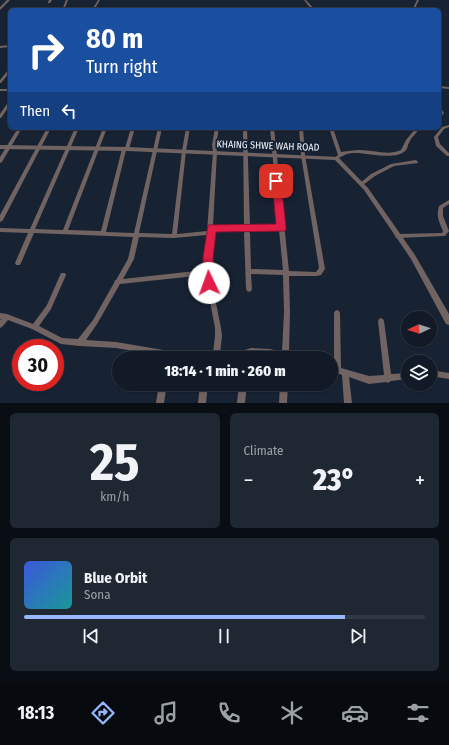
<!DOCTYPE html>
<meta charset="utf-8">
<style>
:root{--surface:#111a26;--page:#1e2732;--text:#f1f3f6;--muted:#9ca1a7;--line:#303843;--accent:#97b6fd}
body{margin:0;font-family:"Fira Sans Condensed",sans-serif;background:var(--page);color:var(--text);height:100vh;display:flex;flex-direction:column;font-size:15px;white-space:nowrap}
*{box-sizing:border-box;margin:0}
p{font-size:13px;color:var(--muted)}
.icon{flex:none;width:22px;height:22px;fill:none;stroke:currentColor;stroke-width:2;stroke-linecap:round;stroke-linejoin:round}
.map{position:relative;height:403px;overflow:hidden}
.panel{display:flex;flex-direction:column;gap:10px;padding:10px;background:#090e15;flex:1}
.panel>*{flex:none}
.hud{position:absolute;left:8px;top:8px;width:433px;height:122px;border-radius:6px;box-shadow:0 1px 3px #0004,0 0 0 1px var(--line);background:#1a4fa0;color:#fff;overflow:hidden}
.needle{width:26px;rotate:266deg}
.tools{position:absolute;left:401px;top:311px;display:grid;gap:8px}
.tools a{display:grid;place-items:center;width:36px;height:36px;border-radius:50%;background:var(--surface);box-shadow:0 1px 3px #0004,0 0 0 1px var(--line);font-size:20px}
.speed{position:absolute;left:12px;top:339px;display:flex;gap:8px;font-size:20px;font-weight:700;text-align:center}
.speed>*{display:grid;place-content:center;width:52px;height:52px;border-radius:50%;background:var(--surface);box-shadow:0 1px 3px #0004,0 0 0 1px var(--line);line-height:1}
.speed .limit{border:6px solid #d22;background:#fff;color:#111}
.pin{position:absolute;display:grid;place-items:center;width:34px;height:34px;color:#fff;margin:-17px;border-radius:8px;box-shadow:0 2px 6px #0006}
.me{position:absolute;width:44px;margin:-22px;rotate:357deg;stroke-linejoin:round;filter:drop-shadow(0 0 3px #0008)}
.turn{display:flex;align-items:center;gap:14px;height:84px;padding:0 12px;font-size:18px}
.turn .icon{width:52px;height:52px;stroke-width:2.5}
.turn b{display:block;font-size:28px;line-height:34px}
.then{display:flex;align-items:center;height:38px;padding:0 12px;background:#0003;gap:8px;font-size:15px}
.big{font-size:30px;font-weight:800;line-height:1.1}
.panel .card{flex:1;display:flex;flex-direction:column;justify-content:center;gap:6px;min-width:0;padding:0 14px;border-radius:6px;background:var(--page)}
.panel .dial{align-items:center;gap:0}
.dial b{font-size:52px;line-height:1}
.song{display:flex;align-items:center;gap:12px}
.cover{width:48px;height:48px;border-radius:6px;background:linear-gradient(135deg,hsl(230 70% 55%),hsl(180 70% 35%))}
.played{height:4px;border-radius:2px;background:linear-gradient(90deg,var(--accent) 80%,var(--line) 80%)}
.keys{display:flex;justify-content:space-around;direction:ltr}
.heat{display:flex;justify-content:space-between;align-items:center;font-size:22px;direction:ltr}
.panel .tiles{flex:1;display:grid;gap:10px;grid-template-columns:1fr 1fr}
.card:last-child{grid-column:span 2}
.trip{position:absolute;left:112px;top:351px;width:226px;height:40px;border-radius:20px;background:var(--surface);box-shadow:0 1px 3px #0004,0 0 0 1px var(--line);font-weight:800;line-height:40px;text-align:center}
.menu{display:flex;height:64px;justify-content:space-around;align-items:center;background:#070a0f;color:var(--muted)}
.menu .icon{width:28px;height:28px}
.menu .on{color:var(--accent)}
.menu b{font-size:18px;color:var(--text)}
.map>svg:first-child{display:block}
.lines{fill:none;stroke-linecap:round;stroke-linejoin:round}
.minor{fill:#706362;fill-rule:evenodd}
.tertiary{fill:#706362;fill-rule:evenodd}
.route{fill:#e11d48;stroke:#92132f}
.labels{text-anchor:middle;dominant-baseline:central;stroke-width:4;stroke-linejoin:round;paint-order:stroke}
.street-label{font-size:10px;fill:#eef4fd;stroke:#172233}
</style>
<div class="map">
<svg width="449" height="403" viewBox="0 0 449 403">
<rect width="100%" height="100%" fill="#172233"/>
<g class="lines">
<path class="minor" d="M7 0H10L0 10V7Z
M49 0H52L50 3H48V2Z
M66 0H68L64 10H62Z
M98 0H100L94 10H92Z
M304 0H306L315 10H312Z
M417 0H419L416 6 418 10H416L414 6Z
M10 45V47L0 48V46Z
M9 69H10V72L1 83H0V80Z
M439 86 449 87V89L439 88Z
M0 89H10V91H0Z
M9 101H10V105L1 118H0V114Z
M439 107H440L444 113 440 118H439V114L440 113 439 111Z
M449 125V127L444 129 438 137 440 144 449 153V156H447L436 146 434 137 442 127Z
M18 128H22L2 162 0 163V157Z
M47 128H51L3 220 2 221 0 222V215Z
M75 128H79L35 229 63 230 103 128H107L68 230 101 231 122 149V148H125L131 128H135L129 149V150H126L106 232 134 233 158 128H162L139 233 172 234 182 151 186 128H190L186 151 177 234 207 231 213 152 212 145 215 128H219L216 145 217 152 213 226H244L243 128H247L250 226H279L270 128H274L289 271 316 272 319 268 301 155 299 128H303L305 155 325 269 321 275 317 276H289L290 312 289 354 293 356 294 358H279L270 355 251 354 239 358H181L169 357 116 348 80 346H79L61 344 32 329 8 320 2 327 0 328V320L1 319H0V313L7 314 33 324 47 305 61 273H65L66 275 51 309 39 326 62 338 78 339 93 320 114 283 115 280H116L128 259 133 237 34 233 21 263 20 265H16L15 263 28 233 0 232V228L30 229ZM213 230H279L283 270 251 269 250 233 249 232H245L244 233 246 289 247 291 249 292 251 291 252 289 251 274 283 275 284 312 282 352 270 349 251 348 235 353 220 354 222 336 221 328 212 283 211 271ZM207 235 205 270 123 279 134 259 139 237 174 238ZM205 275 215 328V336L213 353 169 351 116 342 86 340 97 324 120 284Z
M329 128H333L341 152C348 151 354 150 360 150 374 150 388 156 401 150L406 140 416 128H420C417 133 411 137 409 143 407 146 408 149 405 151 395 161 366 152 353 153 346 153 342 157 336 159L334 158 338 155Z
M416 160 418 162V163L394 166 375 176 363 185 361 186 359 184 371 174 391 164Z
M449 200V204L443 208V216L449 231 445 236 398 238H396L395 236 396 234H398L442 233 443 231C439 221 436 217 439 206Z
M337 310 339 311 340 313 341 368 369 376 384 375 378 321 379 319 381 318 383 319 384 321 391 374 408 373V379L391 381 388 383 386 382 369 384 349 377 352 403H344L342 375 331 371V365L334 366V313L335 311Z
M430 370 449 373V379L430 376Z
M159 384H167L164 403H156Z
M200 384H208L206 403H198Z
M239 384H247L245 403H237Z
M280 384H288L287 403H279Z"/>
<path class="tertiary" d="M0 145 127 147 338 157 368 188 415 255 449 314V325L446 324 411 259 364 190 335 160 127 151 0 149Z"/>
</g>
<path class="route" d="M276 178 281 181 286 228 285 231 216 232 213 258 214 283 213 286 209 287 205 286 204 283 203 258 208 225 276 224 272 181Z"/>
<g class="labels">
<g class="street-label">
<text transform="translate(268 146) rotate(2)">KHAING SHWE WAH ROAD</text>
</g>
</g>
</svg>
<div class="tools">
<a><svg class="needle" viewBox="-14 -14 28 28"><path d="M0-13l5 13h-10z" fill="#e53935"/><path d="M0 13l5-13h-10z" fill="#9ca1a7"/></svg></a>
<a><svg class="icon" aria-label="layers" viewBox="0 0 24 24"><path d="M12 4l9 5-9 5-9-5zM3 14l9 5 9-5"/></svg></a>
</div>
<div class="speed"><div class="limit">30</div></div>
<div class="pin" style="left:276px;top:181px;background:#d93025"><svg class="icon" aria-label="arrive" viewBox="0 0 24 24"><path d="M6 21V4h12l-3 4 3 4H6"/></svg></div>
<svg class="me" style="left:209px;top:283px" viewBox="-20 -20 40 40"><circle r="19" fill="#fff"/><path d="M0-13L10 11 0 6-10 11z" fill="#e11d48"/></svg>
<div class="trip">18:14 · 1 min · 260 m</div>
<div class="hud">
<div class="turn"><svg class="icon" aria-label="right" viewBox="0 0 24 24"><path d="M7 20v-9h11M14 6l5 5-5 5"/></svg><div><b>80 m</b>Turn right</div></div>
<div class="then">Then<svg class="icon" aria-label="left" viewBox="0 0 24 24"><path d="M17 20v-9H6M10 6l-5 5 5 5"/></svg></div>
</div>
</div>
<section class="panel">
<div class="tiles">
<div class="card dial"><b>25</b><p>km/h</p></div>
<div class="card"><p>Climate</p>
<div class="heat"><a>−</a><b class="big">23°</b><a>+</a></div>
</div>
<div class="card">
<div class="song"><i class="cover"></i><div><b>Blue Orbit</b><p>Sona</p></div></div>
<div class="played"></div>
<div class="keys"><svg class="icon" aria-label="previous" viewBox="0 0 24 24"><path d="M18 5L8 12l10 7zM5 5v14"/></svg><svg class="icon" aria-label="pause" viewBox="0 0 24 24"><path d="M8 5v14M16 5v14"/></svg><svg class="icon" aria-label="next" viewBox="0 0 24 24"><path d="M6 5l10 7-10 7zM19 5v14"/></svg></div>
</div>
</div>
</section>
<nav class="menu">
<b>18:13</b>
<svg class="icon on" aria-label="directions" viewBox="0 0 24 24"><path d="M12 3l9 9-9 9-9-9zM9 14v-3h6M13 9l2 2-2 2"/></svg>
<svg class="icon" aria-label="music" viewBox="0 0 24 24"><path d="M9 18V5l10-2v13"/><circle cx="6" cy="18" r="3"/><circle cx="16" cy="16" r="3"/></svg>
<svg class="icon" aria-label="phone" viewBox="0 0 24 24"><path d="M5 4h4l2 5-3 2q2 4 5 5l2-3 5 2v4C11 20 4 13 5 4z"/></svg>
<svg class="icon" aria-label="climate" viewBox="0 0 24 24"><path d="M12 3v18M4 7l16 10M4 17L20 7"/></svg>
<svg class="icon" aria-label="car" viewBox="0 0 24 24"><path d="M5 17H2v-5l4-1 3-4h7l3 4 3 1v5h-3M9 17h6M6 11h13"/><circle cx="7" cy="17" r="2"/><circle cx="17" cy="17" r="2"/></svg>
<svg class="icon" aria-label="filters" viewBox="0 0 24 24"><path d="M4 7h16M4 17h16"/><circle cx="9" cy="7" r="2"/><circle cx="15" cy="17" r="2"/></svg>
</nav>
